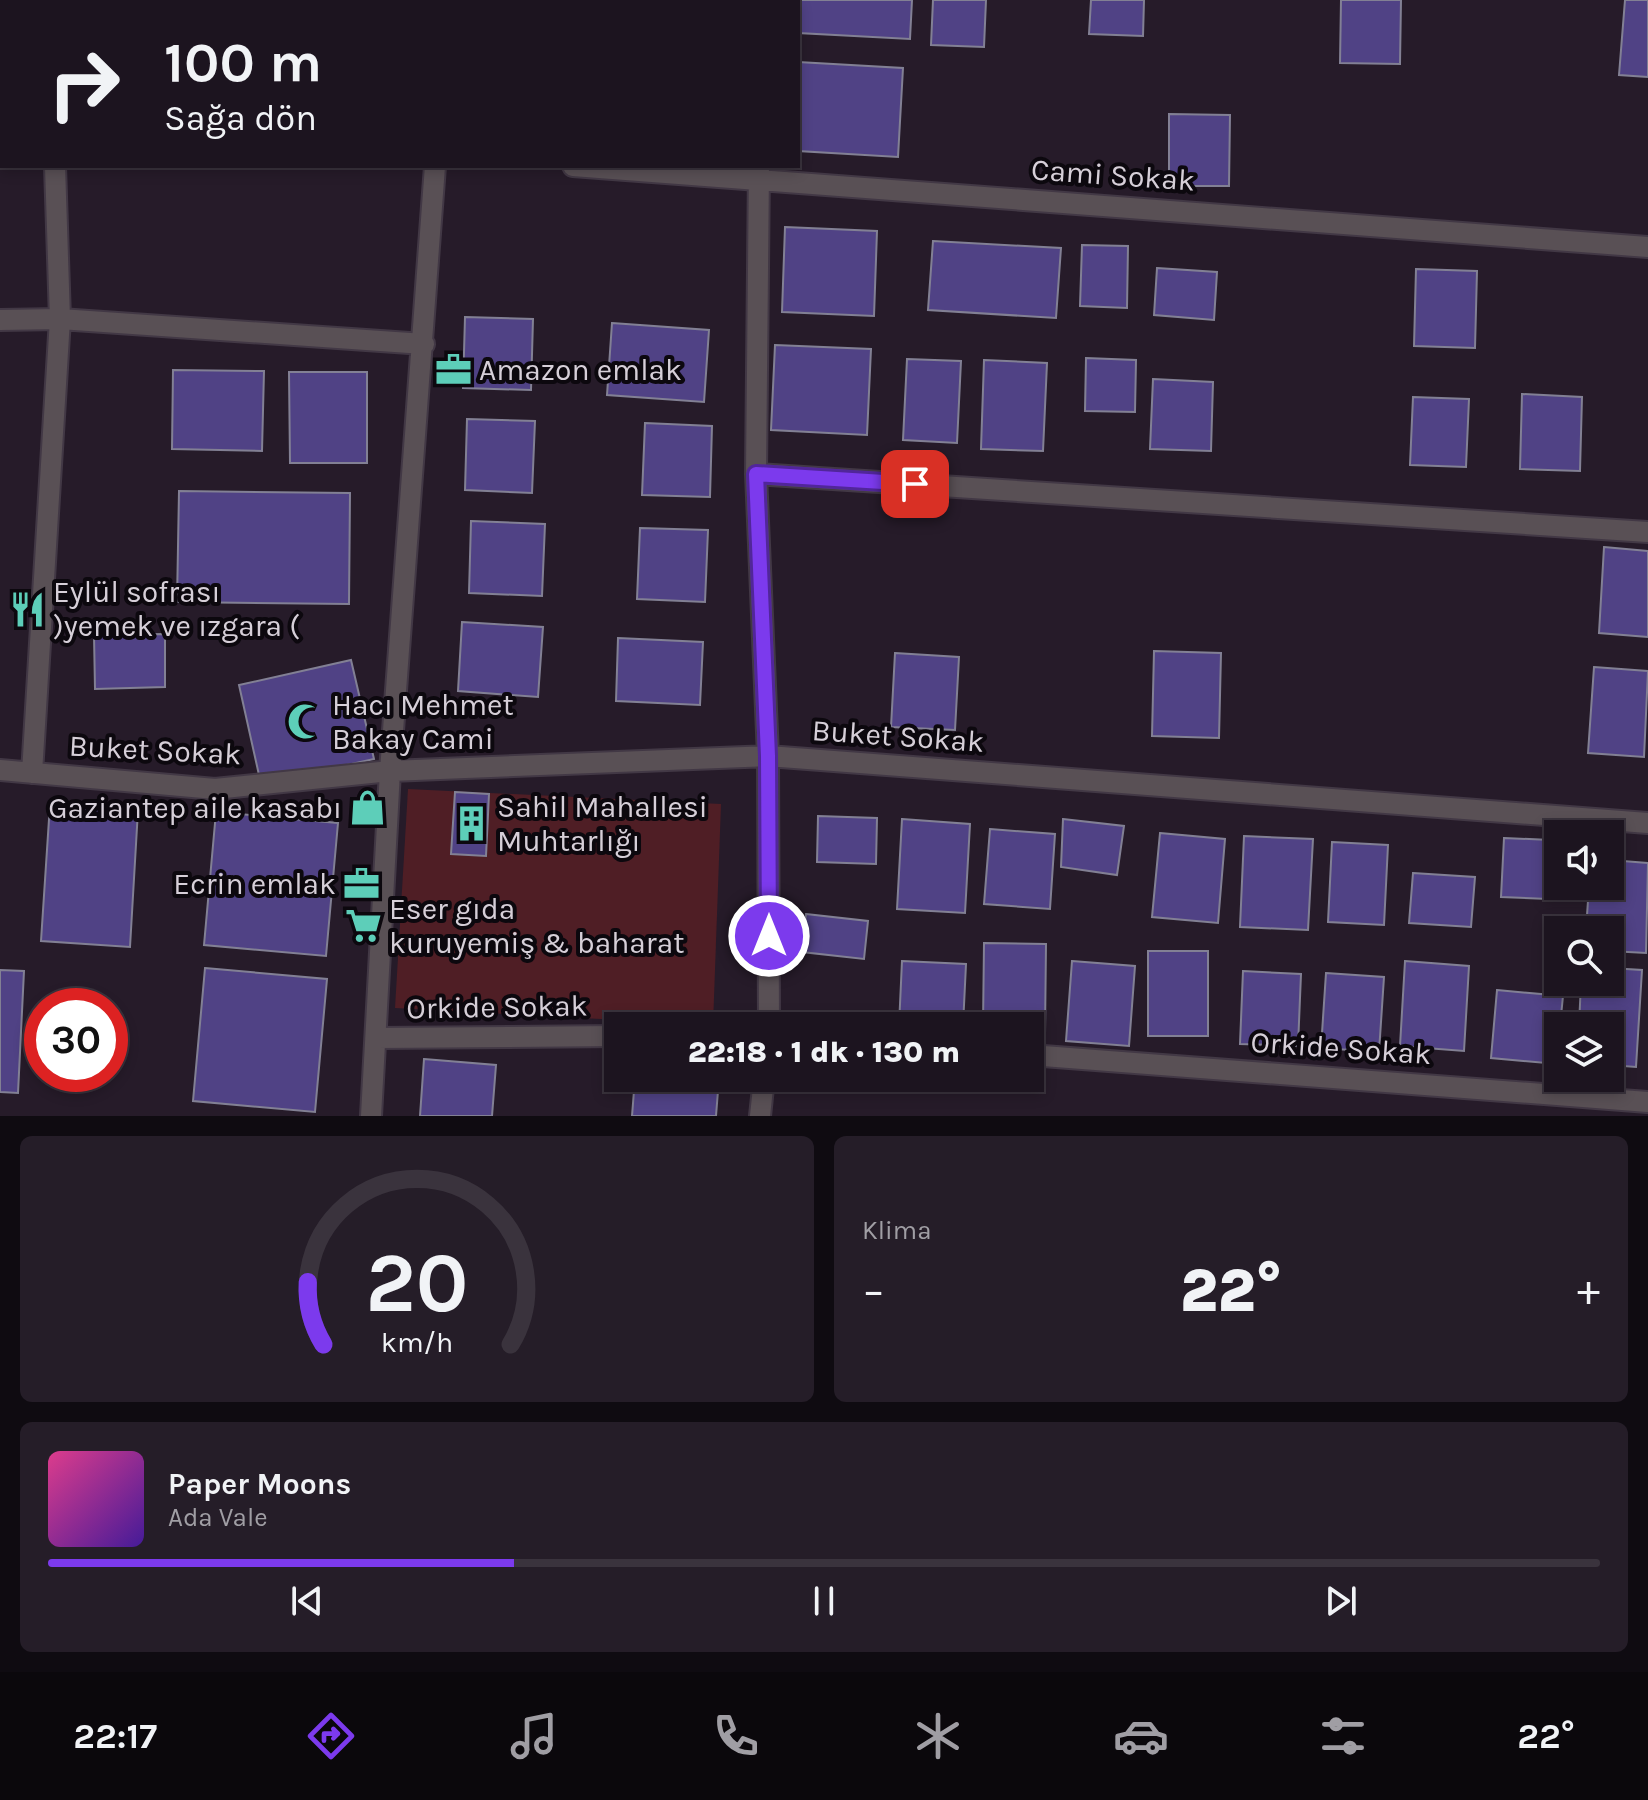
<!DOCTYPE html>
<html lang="tr">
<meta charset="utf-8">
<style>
:root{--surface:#1c141f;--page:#251d28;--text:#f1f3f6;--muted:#a09ea4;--line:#3a333d;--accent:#7c3aed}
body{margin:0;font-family:Karla,sans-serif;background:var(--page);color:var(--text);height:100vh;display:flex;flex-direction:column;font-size:30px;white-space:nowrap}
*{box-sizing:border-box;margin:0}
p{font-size:26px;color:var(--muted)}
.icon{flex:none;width:44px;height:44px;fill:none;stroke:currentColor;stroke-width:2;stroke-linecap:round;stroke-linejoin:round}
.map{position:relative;height:1116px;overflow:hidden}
.sheet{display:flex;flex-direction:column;gap:20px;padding:20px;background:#0f0b11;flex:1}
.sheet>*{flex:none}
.guide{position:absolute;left:0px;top:0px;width:800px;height:168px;box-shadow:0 4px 12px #0003,0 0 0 2px var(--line);background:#1c141f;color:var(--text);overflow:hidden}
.fabs{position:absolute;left:1544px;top:820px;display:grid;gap:16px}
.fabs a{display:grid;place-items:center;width:80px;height:80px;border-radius:0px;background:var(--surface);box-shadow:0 4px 12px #0003,0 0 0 2px var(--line);font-size:40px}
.speed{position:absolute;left:24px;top:988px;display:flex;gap:16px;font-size:40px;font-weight:700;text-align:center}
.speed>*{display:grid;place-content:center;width:104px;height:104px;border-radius:50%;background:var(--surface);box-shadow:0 4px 12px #0003,0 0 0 2px var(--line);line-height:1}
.speed .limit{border:12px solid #d22;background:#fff;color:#111}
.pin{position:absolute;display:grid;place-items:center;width:68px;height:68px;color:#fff;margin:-34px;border-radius:16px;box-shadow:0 4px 12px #0006}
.me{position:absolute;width:88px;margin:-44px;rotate:0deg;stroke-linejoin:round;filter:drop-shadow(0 0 6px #0008)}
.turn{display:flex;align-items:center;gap:28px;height:168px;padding:0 32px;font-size:36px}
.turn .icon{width:104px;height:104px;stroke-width:2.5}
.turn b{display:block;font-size:56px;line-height:68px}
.big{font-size:60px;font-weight:800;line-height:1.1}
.sheet .tile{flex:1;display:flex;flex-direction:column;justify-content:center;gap:12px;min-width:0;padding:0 28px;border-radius:12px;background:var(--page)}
.sheet .dial{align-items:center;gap:0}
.dial svg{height:208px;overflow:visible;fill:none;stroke:var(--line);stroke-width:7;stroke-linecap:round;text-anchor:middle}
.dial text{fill:var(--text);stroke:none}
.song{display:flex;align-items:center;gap:24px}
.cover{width:96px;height:96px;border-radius:12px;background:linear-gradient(135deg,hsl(330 70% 55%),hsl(260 70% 35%))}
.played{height:8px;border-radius:4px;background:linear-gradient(90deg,var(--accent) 30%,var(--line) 30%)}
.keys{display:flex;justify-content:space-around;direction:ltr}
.heat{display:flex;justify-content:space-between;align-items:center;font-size:44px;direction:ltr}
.sheet .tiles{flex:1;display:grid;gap:20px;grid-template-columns:1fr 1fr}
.tile:last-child{grid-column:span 2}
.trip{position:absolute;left:604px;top:1012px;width:440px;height:80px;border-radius:0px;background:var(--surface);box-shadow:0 4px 12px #0003,0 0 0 2px var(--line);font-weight:800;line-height:80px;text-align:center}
.menu{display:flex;height:128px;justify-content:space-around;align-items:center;background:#0b080c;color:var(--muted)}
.menu .icon{width:56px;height:56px}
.menu .active{color:var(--accent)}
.menu b{font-size:36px;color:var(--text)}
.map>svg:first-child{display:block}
.green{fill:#4f1e25}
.building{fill:#504285;stroke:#828094;stroke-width:2}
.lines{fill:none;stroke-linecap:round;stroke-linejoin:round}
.minor-casing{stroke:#423845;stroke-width:24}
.minor{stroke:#595055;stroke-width:20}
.route-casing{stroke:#51269a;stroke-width:20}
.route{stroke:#7c3aed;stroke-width:14}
.labels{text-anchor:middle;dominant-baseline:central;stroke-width:8;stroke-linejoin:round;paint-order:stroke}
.street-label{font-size:30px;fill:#d6cfd8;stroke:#0c080e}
.poi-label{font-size:30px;fill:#d6cfd8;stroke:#0c080e;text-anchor:start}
</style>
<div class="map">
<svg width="1648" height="1116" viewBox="0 0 1648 1116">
<rect width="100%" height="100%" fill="#261b29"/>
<path class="green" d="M408 789 721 804 713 1025 395 1008Z"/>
<path class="building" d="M468 0H567L468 2Z
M622 0H722L622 2Z
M795 0H912L910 39 798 33V2Z
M933 0H986L984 47 931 45Z
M1091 0H1144L1143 36 1089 34Z
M1341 0H1401L1400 64 1340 63Z
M1625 0H1648V77L1619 75Z
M798 62 903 68 898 157 798 151Z
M1169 114 1230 115 1229 186H1169Z
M785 227 877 231 874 316 782 312Z
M933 241 1061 248 1056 318 928 310Z
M1082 245 1128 246 1127 308 1080 306Z
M1157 268 1217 272 1214 320 1154 315Z
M1416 269 1477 271 1475 348 1414 346Z
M465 317 533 319 531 390 463 388Z
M612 323 709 330 704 402 607 395Z
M775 345 871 349 867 435 771 430Z
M1086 358 1136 360 1135 412 1085 411Z
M907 359 961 361 957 443 903 440Z
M984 360 1047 363 1043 451 981 449Z
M173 370 264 371 262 451 172 449Z
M289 372H367V463H290Z
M1153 379 1213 382 1211 451 1150 449Z
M1522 394 1582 397 1580 471 1520 469Z
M1413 397 1469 399 1466 467 1410 465Z
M467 419 535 421 532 493 465 490Z
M645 423 712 426 710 497 642 495Z
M179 491 350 493 349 604 177 602Z
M471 521 545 524 542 596 469 593Z
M640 528 708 530 705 602 637 599Z
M1604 547 1648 551V637L1599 633Z
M462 622 543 627 538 697 458 691Z
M165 634V687L95 689 94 635Z
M618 638 703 642 700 705 616 701Z
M1154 651 1221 653 1219 738 1152 736Z
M895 653 959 657 955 730 891 727Z
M351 660 374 759 261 784 239 685Z
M1594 667 1648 671 1644 757 1588 753Z
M455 792 489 794 486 856 451 854Z
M50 804 138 810 130 947 41 941Z
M216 812 338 823 326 956 204 945Z
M818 816 877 818 876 864 817 862Z
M902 819 970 824 965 913 897 909Z
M1063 819 1124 826 1117 875 1061 867Z
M990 829 1055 834 1050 909 984 904Z
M1160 833 1225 839 1218 923 1152 917Z
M1244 836 1313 839 1308 930 1240 927Z
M1504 838 1550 840 1548 899 1501 897Z
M1332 842 1388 845 1384 925 1328 922Z
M1610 860 1648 863 1646 953 1610 951V930H1586L1589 886H1610Z
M1413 873 1475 877 1471 927 1409 923Z
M806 914 868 921 864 959 802 952Z
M984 943 1046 944 1045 1034H1030V1026H983Z
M1148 951H1208V1036H1148Z
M902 961 966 964 963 1026H899Z
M1072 961 1135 966 1129 1046 1066 1041Z
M1405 961 1469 966 1464 1051 1400 1046Z
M205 968 327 979 315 1112 193 1101Z
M1610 968 1642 970 1636 1067 1610 1065V1026H1579L1581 982H1610Z
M0 970 24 971 18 1093 0 1092Z
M1243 971 1301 974 1298 1046 1240 1044Z
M1326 973 1384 977 1379 1052 1321 1048Z
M1497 990 1563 996 1560 1026H1558L1557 1064 1491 1058Z
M424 1059 496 1065 492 1116H420Z
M635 1078H719L716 1116H632Z"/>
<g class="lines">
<defs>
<path id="minor" d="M52 2V0
M433 2V0
M768 2V0
M573 166 1648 247
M759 166 756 474 768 756 769 1026
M0 320 60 319 424 344
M756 474 1648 532
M0 770 215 789 390 771 768 756 1648 823
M32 773 60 319 55 166
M376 1038 618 1036
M1030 1055 1648 1102
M371 1116 390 771 435 166
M760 1116 764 1078"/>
</defs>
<use href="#minor" class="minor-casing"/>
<use href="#minor" class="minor"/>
</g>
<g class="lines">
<defs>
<path id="route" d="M769 936 768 756 756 474 915 484"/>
</defs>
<use href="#route" class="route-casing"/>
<use href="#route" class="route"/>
</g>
<defs>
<symbol id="office-bare" viewBox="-9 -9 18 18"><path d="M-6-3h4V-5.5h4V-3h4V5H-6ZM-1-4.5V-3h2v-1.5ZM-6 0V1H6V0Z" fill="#5dceb9" stroke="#0c080e" stroke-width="2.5" paint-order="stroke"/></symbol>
<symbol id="restaurant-bare" viewBox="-9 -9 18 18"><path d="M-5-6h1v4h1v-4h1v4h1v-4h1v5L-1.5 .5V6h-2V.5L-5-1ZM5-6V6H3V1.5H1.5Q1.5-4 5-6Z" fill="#5dceb9" stroke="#0c080e" stroke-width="2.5" paint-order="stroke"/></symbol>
<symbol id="mosque-bare" viewBox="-9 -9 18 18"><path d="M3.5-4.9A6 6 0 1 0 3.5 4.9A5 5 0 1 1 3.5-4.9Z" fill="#5dceb9" stroke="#0c080e" stroke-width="2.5" paint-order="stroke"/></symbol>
<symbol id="shop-bare" viewBox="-9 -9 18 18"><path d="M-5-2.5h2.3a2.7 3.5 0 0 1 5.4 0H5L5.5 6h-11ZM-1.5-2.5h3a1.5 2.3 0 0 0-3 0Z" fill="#5dceb9" stroke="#0c080e" stroke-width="2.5" paint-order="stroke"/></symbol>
<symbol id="building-bare" viewBox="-9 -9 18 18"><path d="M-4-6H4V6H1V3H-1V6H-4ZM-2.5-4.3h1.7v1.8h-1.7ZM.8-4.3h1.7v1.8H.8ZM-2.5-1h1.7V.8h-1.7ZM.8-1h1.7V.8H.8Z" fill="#5dceb9" stroke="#0c080e" stroke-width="2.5" paint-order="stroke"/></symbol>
<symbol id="supermarket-bare" viewBox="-9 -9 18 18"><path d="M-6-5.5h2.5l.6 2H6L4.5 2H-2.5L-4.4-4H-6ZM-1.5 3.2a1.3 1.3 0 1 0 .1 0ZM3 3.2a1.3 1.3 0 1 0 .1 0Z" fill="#5dceb9" stroke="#0c080e" stroke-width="2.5" paint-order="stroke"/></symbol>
</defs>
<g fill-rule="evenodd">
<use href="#office-bare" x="428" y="344" width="51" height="51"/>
<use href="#restaurant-bare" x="2" y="584" width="51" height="51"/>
<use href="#mosque-bare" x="280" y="696" width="51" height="51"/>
<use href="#shop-bare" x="342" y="782" width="51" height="51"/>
<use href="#building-bare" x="446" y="798" width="51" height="51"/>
<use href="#office-bare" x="336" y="858" width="51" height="51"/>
<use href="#supermarket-bare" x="338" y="900" width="51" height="51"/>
</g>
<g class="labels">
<g class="street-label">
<text transform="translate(1113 175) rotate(4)">Cami Sokak</text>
<text transform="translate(898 736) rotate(4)">Buket Sokak</text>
<text transform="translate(155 750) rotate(3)">Buket Sokak</text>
<text transform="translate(497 1007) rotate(-1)">Orkide Sokak</text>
<text transform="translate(1341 1048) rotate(4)">Orkide Sokak</text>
</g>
<g class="poi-label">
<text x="479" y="370">Amazon emlak</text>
<text x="53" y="592">Eylül sofrası<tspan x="53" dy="34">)yemek ve ızgara (</tspan></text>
<text x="332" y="705">Hacı Mehmet<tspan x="332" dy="34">Bakay Cami</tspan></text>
<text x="497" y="807">Sahil Mahallesi<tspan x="497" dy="34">Muhtarlığı</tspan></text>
<text x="342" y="808" text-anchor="end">Gaziantep aile kasabı</text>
<text x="336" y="884" text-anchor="end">Ecrin emlak</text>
<text x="389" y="909">Eser gıda<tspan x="389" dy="34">kuruyemiş &amp; baharat</tspan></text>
</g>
</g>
</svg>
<div class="fabs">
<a><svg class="icon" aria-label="sound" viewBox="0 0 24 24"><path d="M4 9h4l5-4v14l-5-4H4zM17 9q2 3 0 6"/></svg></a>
<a><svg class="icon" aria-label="search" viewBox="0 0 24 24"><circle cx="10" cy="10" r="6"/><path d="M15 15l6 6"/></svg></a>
<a><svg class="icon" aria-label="layers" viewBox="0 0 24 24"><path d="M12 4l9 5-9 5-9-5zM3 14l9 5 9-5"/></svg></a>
</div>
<div class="speed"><div class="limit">30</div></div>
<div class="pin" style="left:915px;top:484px;background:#d93025"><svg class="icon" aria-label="arrive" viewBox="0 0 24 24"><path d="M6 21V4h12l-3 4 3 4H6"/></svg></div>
<svg class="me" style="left:769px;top:936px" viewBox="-20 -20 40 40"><circle r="17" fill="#7c3aed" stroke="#fff" stroke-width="3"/><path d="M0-11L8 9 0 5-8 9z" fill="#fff"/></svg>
<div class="trip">22:18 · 1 dk · 130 m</div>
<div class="guide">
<div class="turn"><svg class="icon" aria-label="right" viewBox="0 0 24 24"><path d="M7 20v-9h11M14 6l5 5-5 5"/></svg><div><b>100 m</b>Sağa dön</div></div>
</div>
</div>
<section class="sheet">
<div class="tiles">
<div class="tile dial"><svg viewBox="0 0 100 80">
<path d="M14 69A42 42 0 1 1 86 69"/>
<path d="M14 69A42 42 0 0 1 8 45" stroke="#7c3aed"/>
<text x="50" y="56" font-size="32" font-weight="700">20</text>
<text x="50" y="72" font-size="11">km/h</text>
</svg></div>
<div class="tile"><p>Klima</p>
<div class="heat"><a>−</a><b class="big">22°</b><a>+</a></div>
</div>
<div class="tile">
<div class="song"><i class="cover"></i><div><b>Paper Moons</b><p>Ada Vale</p></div></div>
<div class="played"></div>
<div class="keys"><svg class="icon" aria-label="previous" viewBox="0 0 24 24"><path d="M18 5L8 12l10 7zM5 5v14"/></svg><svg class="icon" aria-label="pause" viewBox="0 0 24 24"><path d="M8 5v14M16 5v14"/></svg><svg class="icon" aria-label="next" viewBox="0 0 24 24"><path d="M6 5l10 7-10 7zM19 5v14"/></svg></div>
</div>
</div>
</section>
<nav class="menu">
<b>22:17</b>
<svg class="icon active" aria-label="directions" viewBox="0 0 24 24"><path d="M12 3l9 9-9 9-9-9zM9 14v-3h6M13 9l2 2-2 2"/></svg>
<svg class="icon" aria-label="music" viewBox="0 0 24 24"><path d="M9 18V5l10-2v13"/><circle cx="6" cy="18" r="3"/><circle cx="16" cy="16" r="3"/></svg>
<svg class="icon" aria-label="phone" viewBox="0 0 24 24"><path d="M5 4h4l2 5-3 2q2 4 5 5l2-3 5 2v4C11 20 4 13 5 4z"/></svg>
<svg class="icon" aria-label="climate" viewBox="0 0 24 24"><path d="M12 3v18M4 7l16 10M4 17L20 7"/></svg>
<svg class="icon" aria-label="car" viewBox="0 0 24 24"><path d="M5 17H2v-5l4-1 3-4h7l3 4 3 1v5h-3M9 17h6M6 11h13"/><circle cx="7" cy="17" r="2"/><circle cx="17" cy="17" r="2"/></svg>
<svg class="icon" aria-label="filters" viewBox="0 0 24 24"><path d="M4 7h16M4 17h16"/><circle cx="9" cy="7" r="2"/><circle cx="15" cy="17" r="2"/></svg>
<b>22°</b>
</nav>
